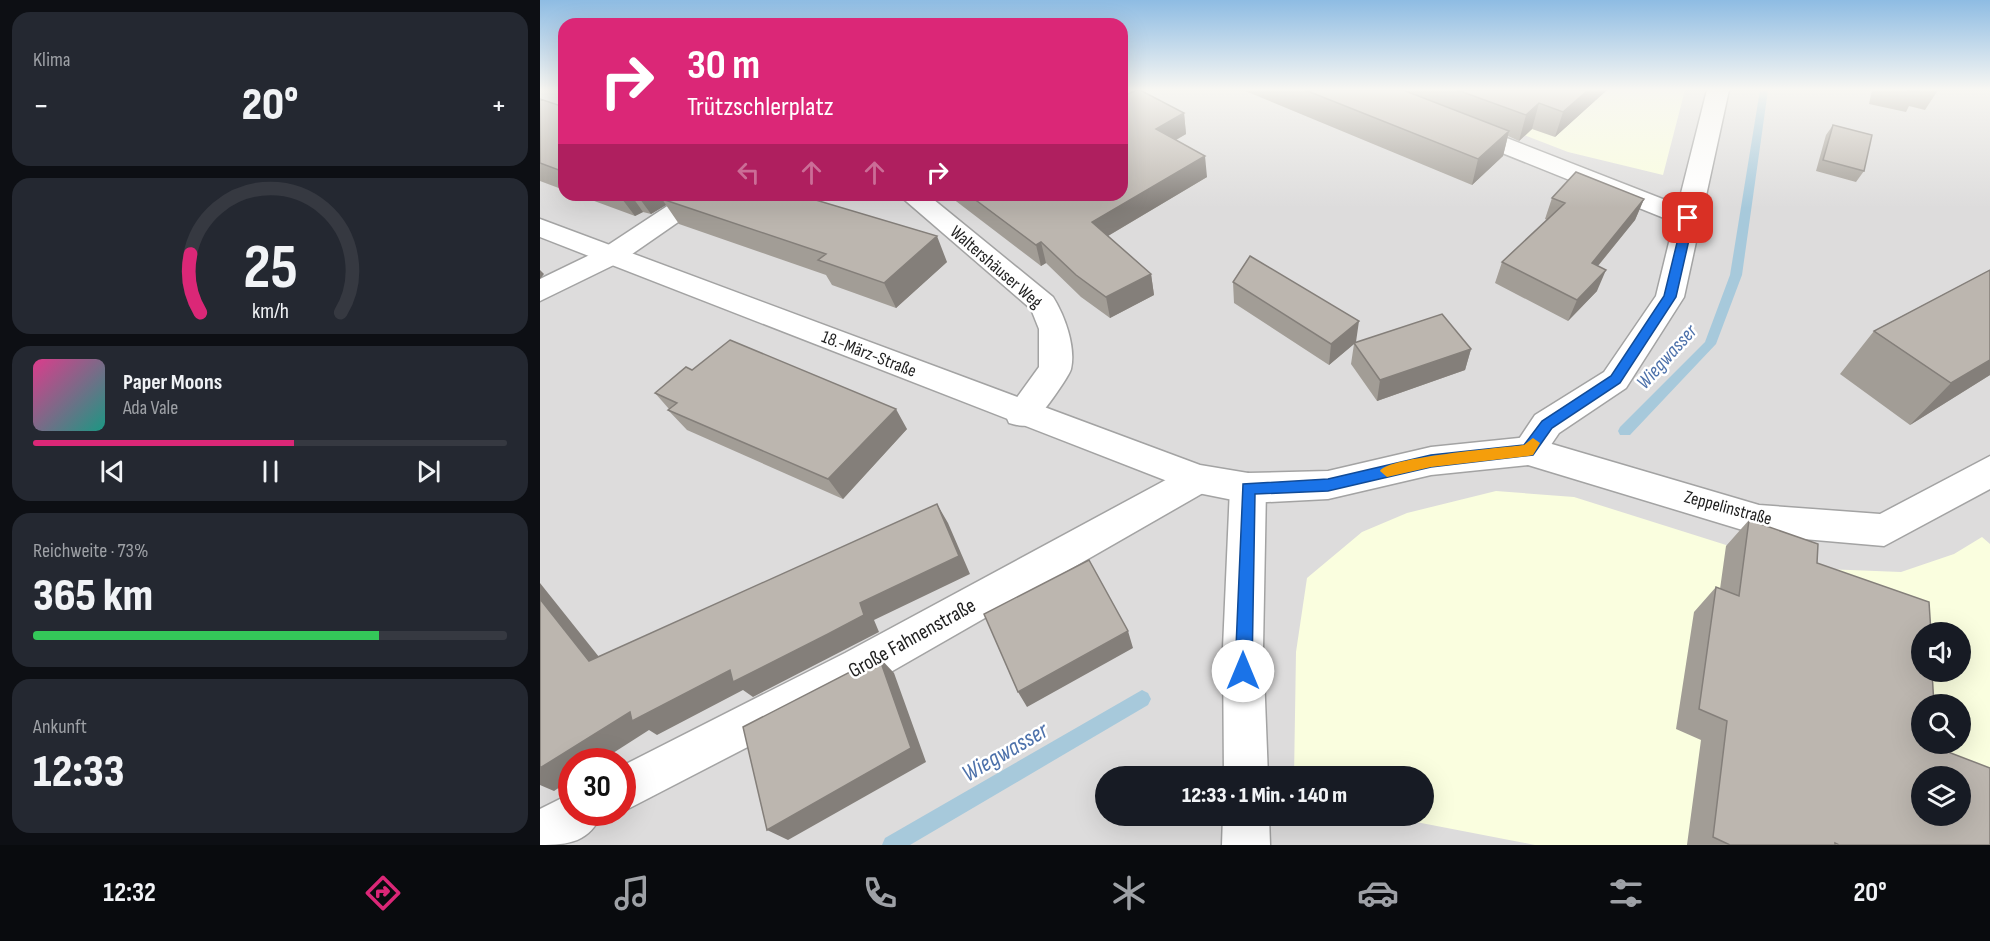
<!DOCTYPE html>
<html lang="de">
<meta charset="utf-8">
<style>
:root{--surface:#171b24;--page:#242831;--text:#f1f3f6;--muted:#9ea1a6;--line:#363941;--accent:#db2777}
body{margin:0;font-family:"Sofia Sans Condensed",sans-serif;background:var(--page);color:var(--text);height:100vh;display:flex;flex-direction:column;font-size:22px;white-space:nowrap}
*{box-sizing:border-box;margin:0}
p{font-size:20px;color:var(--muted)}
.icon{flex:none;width:33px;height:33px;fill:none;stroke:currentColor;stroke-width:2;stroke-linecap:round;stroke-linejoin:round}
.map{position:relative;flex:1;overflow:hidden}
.details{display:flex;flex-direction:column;gap:12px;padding:12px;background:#0d0f14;width:540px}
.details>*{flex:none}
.hud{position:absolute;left:18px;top:18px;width:570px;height:183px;border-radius:18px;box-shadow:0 6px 24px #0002;background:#db2777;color:#fff;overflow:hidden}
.fabs{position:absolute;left:1371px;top:622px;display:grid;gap:12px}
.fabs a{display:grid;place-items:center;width:60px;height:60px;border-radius:50%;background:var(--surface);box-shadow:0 6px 24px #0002;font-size:30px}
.speed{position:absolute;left:18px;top:748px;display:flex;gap:12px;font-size:30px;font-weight:700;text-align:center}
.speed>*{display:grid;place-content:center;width:78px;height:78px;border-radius:50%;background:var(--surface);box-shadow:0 6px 24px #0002;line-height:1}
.speed .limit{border:9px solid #d22;background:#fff;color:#111}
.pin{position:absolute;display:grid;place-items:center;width:51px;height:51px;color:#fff;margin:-26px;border-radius:12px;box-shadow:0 3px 9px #0006}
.me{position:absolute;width:66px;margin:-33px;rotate:0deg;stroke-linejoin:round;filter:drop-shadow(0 0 4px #0008)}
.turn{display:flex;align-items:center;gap:21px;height:126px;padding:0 30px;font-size:27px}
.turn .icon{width:78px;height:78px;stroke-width:2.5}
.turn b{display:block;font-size:42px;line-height:51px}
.lanes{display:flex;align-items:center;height:57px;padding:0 30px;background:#0003;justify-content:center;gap:30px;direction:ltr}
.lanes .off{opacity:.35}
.big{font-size:45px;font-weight:800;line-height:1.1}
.details .widget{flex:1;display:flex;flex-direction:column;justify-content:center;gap:9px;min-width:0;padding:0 21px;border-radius:18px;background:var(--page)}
.details .dial{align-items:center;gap:0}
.dial svg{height:156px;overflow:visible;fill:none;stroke:var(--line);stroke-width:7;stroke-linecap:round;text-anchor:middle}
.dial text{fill:var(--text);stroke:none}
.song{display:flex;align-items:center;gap:18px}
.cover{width:72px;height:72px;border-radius:9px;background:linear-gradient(135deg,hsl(330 70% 55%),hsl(170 70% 35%))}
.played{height:6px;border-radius:3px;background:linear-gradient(90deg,var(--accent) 55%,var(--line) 55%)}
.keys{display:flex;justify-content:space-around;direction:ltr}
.heat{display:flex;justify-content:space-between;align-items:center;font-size:33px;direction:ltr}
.charge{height:9px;border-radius:4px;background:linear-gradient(90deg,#34c759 73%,var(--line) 0)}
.trip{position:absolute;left:555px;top:766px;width:339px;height:60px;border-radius:30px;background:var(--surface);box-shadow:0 6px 24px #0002;font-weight:800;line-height:60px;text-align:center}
.tabs{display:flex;height:96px;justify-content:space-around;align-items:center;background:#090b0e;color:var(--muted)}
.tabs .icon{width:42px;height:42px}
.tabs .current{color:var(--accent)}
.tabs b{font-size:27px;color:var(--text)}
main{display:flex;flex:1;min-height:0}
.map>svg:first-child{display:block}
.residential{fill:#dddcdc;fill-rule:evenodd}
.education{fill:#fafedf;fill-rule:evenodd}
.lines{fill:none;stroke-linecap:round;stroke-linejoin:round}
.stream{fill:#a7c9db;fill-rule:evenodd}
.minor-casing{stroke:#a3a3a3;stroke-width:3}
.tertiary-casing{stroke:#a3a3a3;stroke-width:3}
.minor{fill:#fff;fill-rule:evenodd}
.tertiary{fill:#fff;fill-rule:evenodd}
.wall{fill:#a29d96}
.shaded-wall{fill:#847f7a}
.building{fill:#bcb6af;stroke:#847f7a;stroke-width:1.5;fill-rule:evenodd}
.route{fill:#1a73e8;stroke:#114b97;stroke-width:1.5}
.slow{fill:#f59e0b}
.labels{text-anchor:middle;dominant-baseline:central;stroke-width:5;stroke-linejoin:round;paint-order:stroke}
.street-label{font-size:18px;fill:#1f1f1f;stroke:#fff}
.water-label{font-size:20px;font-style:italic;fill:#4e72ab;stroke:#fff}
.near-street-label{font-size:21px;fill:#1f1f1f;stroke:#fff}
.near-water-label{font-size:24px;font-style:italic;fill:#4e72ab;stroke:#fff}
</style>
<main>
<section class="details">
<div class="widget"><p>Klima</p>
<div class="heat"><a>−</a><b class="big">20°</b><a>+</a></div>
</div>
<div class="widget dial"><svg viewBox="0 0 100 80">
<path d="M14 69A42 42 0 1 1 86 69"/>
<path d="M14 69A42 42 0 0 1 9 39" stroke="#db2777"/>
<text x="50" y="56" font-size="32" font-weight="700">25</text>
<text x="50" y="72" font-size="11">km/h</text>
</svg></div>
<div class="widget">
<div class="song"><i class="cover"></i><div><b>Paper Moons</b><p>Ada Vale</p></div></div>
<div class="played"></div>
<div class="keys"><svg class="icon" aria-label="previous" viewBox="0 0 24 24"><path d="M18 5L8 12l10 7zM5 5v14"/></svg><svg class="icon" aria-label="pause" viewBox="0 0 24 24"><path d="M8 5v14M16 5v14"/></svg><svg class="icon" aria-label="next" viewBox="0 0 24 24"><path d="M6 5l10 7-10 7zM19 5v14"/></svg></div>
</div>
<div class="widget"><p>Reichweite · 73%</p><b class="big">365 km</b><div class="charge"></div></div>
<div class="widget"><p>Ankunft</p><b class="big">12:33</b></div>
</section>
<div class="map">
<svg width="1450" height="845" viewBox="0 0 1450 845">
<rect width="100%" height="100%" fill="#efede5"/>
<path class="residential" d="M0 90H24V195H582V90H1450V845H0ZM1382 633H1420V672H1382ZM1382 705H1420V744H1382ZM32 762H82V813H32ZM566 777H884V816H566ZM1382 777H1420V816H1382Z"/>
<path class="education" d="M868 90H1145L1123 175 1028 152Z
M956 491 1034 497 1259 568 1361 572 1414 554 1442 537 1450 544V845H995L845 816H884V777H754L756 652 767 578 822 532 867 513ZM1382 633H1420V672H1382ZM1382 705H1420V744H1382ZM1382 777H1420V816H1382Z"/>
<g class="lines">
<path class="stream" d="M1220 90H1228L1202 275 1176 344 1090 435H1080L1078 431 1080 427 1165 342 1190 275Z
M602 690 608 693 611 699 608 705 370 845H342L345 838Z"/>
<defs>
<path id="minor" d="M1167 90H1189L1144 297 1086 388 1019 433 1000 461 988 465 976 461 971 451 995 415 1064 372 1116 296 1134 222 915 134 911 129 915 124H931L1138 205Z
M144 195H174L170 200 82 261 0 301V279L62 249Z
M359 195H388L513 297C525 316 536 347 531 369 529 377 499 419 492 423 485 428 477 425 469 423L465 414 499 367V329L491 309Z
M658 465 670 469 675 479 670 489 335 681 82 812V766L305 653 646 469Z
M708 473 720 478 726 488 723 648 728 777H684L683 648 690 488 696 478Z
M32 793V813H62C50 842 29 845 0 845V809Z
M683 816H729L730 845H682Z"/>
<path id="tertiary" d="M0 219 660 465 708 473 788 471 891 447 988 437 1219 505 1340 514 1450 456V489L1344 546 1219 535 988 465 891 475 788 499 708 503 658 493 0 237Z"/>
</defs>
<use href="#minor" class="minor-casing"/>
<use href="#tertiary" class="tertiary-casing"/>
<use href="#minor" class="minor"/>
<use href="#tertiary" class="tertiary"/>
</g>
<path class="wall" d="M703 90H1067L1015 137 992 129 979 141 968 136 963 156 932 185Z
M1332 90H1398L1385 110 1369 106 1366 112 1329 104Z
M0 99 24 107V190L0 181Z
M644 113 646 134 636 140 667 177 568 236 611 274 614 295 570 318 541 297 506 263 501 266 408 195H582Z
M1293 125 1324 171 1316 182 1276 171 1286 135Z
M38 195H285L278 201 407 262 356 308 292 285 286 275 139 224 126 205 111 214 103 212 95 216Z
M1012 198 1104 199 1095 220 1058 266 1057 291 1028 321 955 283 962 262 1007 220 1005 219Z
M1450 270V375L1370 425 1300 374 1334 331Z
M693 282 816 342 931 349 925 370 837 401 811 364 814 344 789 365 694 303Z
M152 370 367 429 303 499 147 430 128 410 129 409 115 393Z
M1209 520 1277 563 1395 747 1450 845H1147L1161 740 1136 729 1154 612 1176 587 1180 589 1186 546Z"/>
<path class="shaded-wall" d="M1048 90H1067L1015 137 1023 112Z
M999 103 992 129 979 141 986 115Z
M644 113 646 134 618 150 616 129Z
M969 131 963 156 932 185 938 159Z
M665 156 667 177 556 243 552 222Z
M79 195H91L103 212 95 216Z
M97 195H141L122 199 126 205 111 214Z
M247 195H285L259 216Z
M1104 199 1095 220 1043 284 1052 263Z
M397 236 407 262 356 308 344 283Z
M501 242 506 263 501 266 496 245Z
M0 270 4 274 0 279Z
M1066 270 1057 291 1028 321 1037 300Z
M611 274 614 295 570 318 566 297Z
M819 321 816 342 814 343V344L789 365 791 344Z
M931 349 925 370 837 401 840 380Z
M1450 360V375L1370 425 1411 383Z
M356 409 367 429 303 499 288 479Z
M397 504 408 523 430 574 334 620 339 632 213 697 203 690 117 735 109 730 59 762H32V779L14 791 0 785V768L90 712 190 670 320 603Z
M0 583 75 677 49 661 0 599Z
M588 631 593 648 487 707 478 692Z
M339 657 354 673 386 762 248 840 227 830Z"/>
<path class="building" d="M596 90H600L644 113 616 129 665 156 552 222 611 274 566 297 536 275 501 242 496 245 429 195H582V97Z
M765 90H863L969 131 938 159Z
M917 90H1048L1023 112 999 103 986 115Z
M1366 90H1379V92Z
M0 99 24 107V172L0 163Z
M1293 125 1332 135 1324 171 1283 160Z
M1036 172 1104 199 1052 263 1066 270 1037 300 962 262 1025 203 1012 198Z
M128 195H259L397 236 344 283 278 260 286 254 122 199Z
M710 256 819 321 791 344 693 282Z
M1450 270V360L1411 383 1334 331Z
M902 314 931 349 840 380 814 343Z
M190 340 356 409 288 479 128 410 137 403 115 393 146 367 152 370Z
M397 504 419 556 320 603 324 615 288 634 193 682 190 670 92 721 90 712 0 768V599L49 661Z
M1209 520 1278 544 1277 563 1389 602 1391 633H1382V672H1392L1394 705H1382V744H1395V747L1450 768V845H1299L1295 843V845H1190L1173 837 1187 721 1159 709 1176 587 1199 596ZM1382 777H1420V816H1382Z
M549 560 588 631 478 692 444 614Z
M339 657 371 748 227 830 203 727Z"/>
<linearGradient id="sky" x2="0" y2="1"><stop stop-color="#8ebce3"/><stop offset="0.43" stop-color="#f8f7f3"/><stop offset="1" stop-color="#f8f7f3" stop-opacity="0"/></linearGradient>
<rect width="1450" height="208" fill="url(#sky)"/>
<path class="route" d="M1148 214 1154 218 1136 297 1080 383 1012 428 993 455 891 467 788 491 715 494 712 671 709 677 703 679 697 677 695 671 703 484 788 479 891 455 984 445 1002 421 1071 376 1124 296 1143 218Z"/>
<path class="slow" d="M993 438 1000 443 993 455 988 456 891 467 847 477 840 471C847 457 962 448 984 445Z"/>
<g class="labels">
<g class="street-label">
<text transform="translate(456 267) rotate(41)">Waltershäuser Weg</text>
<text transform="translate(329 354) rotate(21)">18.-März-Straße</text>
<text transform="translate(1188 508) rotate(15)">Zeppelinstraße</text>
</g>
<g class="water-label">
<text transform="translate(1127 357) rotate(-48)">Wiegwasser</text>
</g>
<g class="near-street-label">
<text transform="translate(372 638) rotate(-29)">Große Fahnenstraße</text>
</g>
<g class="near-water-label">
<text transform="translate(465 752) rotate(-30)">Wiegwasser</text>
</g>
</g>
</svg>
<div class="fabs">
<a><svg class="icon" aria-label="sound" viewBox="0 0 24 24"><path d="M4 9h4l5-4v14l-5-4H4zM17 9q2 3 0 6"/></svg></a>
<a><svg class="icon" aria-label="search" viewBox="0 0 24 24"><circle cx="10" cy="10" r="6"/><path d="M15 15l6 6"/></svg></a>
<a><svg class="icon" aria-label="layers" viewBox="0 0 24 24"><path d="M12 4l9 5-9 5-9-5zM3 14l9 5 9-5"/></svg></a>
</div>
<div class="speed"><div class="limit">30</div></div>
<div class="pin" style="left:1148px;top:218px;background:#d93025"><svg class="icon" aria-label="arrive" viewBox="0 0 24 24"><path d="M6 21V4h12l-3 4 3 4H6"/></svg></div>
<svg class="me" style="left:703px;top:671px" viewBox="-20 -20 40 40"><circle r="19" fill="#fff"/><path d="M0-13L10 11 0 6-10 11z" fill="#1a73e8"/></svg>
<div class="trip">12:33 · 1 Min. · 140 m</div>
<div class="hud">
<div class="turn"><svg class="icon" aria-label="right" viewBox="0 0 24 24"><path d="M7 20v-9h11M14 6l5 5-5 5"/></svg><div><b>30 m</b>Trützschlerplatz</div></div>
<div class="lanes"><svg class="icon off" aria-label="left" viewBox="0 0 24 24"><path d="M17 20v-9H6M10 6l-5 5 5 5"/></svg><svg class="icon off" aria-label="ahead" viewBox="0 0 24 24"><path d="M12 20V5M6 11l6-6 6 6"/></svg><svg class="icon off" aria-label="ahead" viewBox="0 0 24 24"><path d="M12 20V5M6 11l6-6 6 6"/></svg><svg class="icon" aria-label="right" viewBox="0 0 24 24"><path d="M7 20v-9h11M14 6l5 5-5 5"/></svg></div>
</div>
</div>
</main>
<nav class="tabs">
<b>12:32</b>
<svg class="icon current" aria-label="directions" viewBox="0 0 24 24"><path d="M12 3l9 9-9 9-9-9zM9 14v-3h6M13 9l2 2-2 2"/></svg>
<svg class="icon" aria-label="music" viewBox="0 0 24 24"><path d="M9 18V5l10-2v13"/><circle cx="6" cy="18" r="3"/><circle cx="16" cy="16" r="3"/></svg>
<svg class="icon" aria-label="phone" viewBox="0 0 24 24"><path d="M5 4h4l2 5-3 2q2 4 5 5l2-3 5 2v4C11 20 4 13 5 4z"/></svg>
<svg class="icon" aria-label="climate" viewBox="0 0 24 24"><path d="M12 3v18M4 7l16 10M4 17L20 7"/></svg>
<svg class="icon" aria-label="car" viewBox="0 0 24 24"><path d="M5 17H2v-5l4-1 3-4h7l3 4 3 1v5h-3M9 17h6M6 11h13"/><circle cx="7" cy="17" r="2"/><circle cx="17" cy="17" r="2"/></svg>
<svg class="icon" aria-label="filters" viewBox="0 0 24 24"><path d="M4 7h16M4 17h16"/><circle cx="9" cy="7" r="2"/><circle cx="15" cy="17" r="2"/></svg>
<b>20°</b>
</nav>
